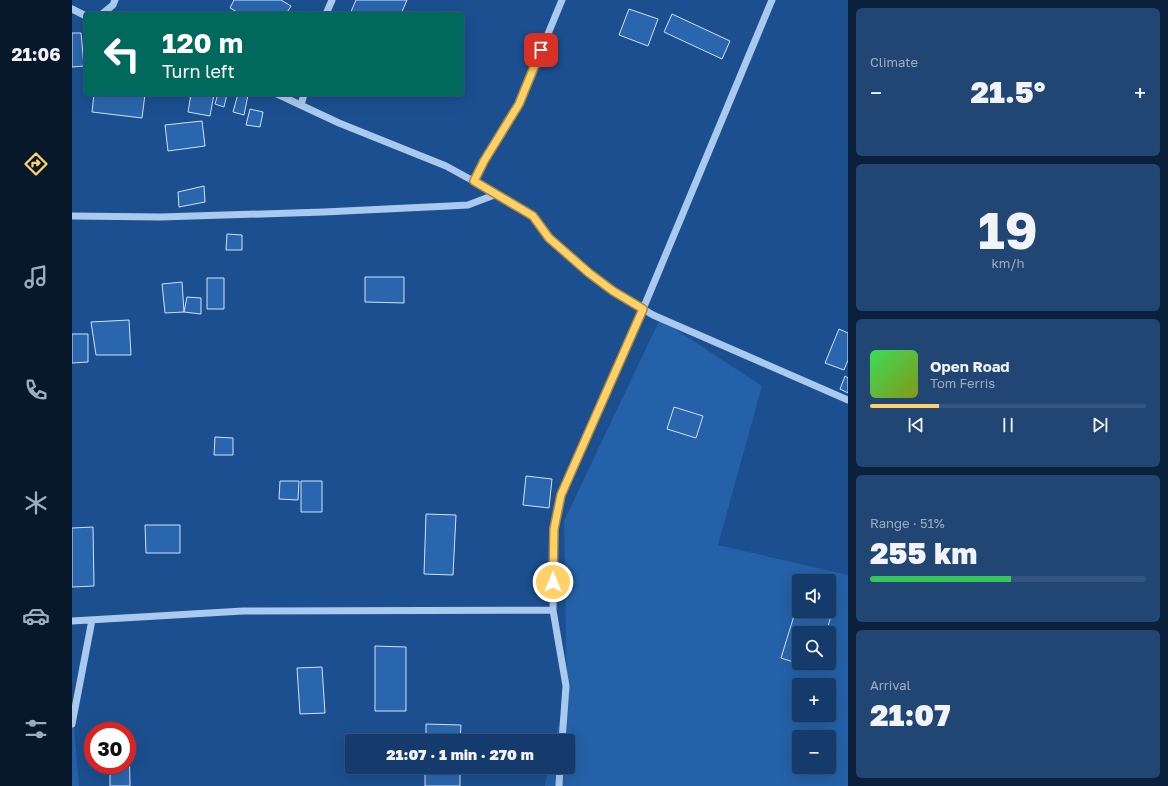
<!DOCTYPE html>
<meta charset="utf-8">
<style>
:root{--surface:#143b6b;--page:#214673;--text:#f1f3f6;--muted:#9dadc1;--line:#33557e;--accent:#ffd166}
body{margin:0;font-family:"Golos Text",sans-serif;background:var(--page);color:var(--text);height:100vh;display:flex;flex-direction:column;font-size:15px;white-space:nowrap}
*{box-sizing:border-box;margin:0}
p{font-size:13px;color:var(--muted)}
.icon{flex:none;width:22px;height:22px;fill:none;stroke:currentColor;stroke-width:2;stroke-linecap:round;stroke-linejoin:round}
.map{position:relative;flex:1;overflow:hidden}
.panel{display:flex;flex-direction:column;gap:8px;padding:8px;background:#0b203b;width:320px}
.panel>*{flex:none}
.banner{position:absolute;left:12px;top:12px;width:380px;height:84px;border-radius:4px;box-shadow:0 4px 16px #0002,0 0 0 1px var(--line);background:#00695c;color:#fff;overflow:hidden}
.tools{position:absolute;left:720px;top:574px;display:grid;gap:8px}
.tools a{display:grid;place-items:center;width:44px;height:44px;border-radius:4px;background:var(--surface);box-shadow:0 4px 16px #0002,0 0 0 1px var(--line);font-size:20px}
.speed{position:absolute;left:12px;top:722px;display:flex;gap:8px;font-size:20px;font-weight:700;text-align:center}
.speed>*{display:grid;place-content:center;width:52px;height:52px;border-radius:50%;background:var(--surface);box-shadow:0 4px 16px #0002,0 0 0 1px var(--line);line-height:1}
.speed .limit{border:6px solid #d22;background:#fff;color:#111}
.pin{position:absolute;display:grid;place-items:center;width:34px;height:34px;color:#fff;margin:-17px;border-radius:8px;box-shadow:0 2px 6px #0006}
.me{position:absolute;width:44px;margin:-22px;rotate:0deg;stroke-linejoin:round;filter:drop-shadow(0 0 3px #0008)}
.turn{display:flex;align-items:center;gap:14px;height:84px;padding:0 12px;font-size:18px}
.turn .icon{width:52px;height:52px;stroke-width:2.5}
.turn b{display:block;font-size:28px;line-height:34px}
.big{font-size:30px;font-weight:800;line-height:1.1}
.panel .widget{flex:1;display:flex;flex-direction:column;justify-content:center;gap:6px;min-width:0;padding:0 14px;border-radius:6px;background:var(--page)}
.panel .dial{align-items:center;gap:0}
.dial b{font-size:52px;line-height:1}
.song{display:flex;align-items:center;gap:12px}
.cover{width:48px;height:48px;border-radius:6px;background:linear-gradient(135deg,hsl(130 70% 55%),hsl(70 70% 35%))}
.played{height:4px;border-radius:2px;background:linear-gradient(90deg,var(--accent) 25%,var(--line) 25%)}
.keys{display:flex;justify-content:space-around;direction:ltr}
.heat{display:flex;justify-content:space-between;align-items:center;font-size:22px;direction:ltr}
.charge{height:6px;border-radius:3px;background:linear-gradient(90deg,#34c759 51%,var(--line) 0)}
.trip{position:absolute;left:273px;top:734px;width:230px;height:40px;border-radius:4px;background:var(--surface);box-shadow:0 4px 16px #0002,0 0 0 1px var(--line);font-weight:800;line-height:40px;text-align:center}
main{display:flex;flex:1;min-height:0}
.tab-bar{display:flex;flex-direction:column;width:72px;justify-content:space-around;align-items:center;background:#08182b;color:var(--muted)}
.tab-bar .icon{width:28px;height:28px}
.tab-bar .on{color:var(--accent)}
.tab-bar b{font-size:18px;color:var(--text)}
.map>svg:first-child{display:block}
.green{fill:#2461a8;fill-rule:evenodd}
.building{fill:#2a66ad;stroke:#cfe3fa}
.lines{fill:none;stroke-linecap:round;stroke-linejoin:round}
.minor{stroke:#a9c9ee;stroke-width:7}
.route-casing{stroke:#a68842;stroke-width:10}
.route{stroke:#ffd166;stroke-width:7}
</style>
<main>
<nav class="tab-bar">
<b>21:06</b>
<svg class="icon on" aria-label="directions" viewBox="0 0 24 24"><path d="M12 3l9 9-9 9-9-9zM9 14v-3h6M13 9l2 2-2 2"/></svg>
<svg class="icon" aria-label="music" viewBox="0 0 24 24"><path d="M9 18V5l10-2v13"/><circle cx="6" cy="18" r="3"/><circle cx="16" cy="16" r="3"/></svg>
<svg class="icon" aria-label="phone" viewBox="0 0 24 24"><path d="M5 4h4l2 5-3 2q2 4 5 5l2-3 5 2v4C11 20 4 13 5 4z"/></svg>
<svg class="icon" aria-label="climate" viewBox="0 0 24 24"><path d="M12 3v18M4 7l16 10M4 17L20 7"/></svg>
<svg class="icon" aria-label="car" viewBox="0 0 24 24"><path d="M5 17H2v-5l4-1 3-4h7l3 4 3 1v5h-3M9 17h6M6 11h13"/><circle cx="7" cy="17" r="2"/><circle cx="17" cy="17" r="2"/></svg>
<svg class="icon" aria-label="filters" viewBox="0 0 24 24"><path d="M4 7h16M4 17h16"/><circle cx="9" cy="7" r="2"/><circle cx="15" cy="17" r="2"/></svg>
</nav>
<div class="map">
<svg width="776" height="786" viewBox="0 0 776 786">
<rect width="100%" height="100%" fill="#1b4f8f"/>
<path class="green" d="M588 319 690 386 646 545 776 575V786H473L477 767H496V741H483L495 688 492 521ZM727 581H757V611H727ZM727 633H757V663H727ZM727 685H757V715H727ZM727 737H757V767H727Z
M0 703 7 786H0Z"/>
<path class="building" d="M162 0H209L219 6 214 14H169L158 8Z
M284 0H335L329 14H278Z
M557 9 586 19 576 46 547 35Z
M600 14 658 41 650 59 592 32Z
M0 33H9L12 66 0 67Z
M22 94H73L70 118 20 112Z
M119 94H142L138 116 116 112Z
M146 94H155L152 107 143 104Z
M166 94 176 95 172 115 161 112Z
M178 109 191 112 188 127 174 125Z
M130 121 133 146 96 151 93 125Z
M132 186 133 202 107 207 106 192Z
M155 234 170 235V250H154Z
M293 277H332V303L293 302Z
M135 278H152V309H135Z
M110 282 112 312 93 313 90 284Z
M115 297 129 298V314L112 312Z
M57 320 59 355H24L19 322Z
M767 329 776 333V360L772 370 753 363Z
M0 334H16V362L0 363Z
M773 376 776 378V393L768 389Z
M602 407 631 416 624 438 595 429Z
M143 437 161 438V455H142Z
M454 476 480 479 477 508 451 505Z
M208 481H227L226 500 207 499Z
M229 481H250V512H229Z
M354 514 384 515 381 575 352 574Z
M73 525H108V553H74Z
M21 527 22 586 0 587V528Z
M725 606 727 607V611H741L759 616 754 633H727V663H745L743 669 709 658Z
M303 646 334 647V711H303Z
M250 667 253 713 228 714 225 668Z
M354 724 389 725 388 741H354Z
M37 730H57L58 786H38V765H55V731Z
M353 767H388V786H353Z"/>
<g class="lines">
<path class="minor" d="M0 9 14 16
M30 14 41 5 43 0
M254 14 260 0
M205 94 267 123 374 166 416 189 461 216 477 238 517 273 541 291 581 315 776 400
M229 105 232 94
M402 181 412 161 447 104 490 0
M0 216 89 217 252 212 377 206 396 205 425 194
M0 621 171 611 481 610
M0 724 20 620
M490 741 494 686 481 610 482 529 489 495 571 309 700 0
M487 786 488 767"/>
</g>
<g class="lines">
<defs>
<path id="route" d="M469 50 447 104 412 161 402 181 461 216 477 238 517 273 541 291 571 309 489 495 482 529 481 582"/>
</defs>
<use href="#route" class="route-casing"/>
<use href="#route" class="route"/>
</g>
</svg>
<div class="tools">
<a><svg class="icon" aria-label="sound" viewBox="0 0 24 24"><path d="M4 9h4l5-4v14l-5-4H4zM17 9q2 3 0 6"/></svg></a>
<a><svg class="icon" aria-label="search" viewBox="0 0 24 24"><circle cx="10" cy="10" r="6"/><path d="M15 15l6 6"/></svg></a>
<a>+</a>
<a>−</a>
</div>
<div class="speed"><div class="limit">30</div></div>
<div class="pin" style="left:469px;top:50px;background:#d93025"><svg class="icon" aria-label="arrive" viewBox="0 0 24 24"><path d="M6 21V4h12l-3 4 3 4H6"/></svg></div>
<svg class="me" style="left:481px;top:582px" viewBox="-20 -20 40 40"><circle r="17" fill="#ffd166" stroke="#fff" stroke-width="3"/><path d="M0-11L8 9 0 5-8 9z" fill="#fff"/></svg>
<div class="trip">21:07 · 1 min · 270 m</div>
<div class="banner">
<div class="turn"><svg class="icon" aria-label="left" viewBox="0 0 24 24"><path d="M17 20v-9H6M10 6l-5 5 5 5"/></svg><div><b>120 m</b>Turn left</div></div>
</div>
</div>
<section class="panel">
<div class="widget"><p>Climate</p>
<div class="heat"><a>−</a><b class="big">21.5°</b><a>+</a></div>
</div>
<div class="widget dial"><b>19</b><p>km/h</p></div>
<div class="widget">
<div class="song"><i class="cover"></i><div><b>Open Road</b><p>Tom Ferris</p></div></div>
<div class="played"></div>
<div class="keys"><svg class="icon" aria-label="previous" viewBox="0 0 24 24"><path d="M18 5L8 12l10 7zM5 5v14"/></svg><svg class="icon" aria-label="pause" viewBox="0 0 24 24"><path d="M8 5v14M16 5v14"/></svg><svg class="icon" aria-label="next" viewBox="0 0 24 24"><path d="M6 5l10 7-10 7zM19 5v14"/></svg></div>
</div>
<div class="widget"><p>Range · 51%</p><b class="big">255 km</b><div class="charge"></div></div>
<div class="widget"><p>Arrival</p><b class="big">21:07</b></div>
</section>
</main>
